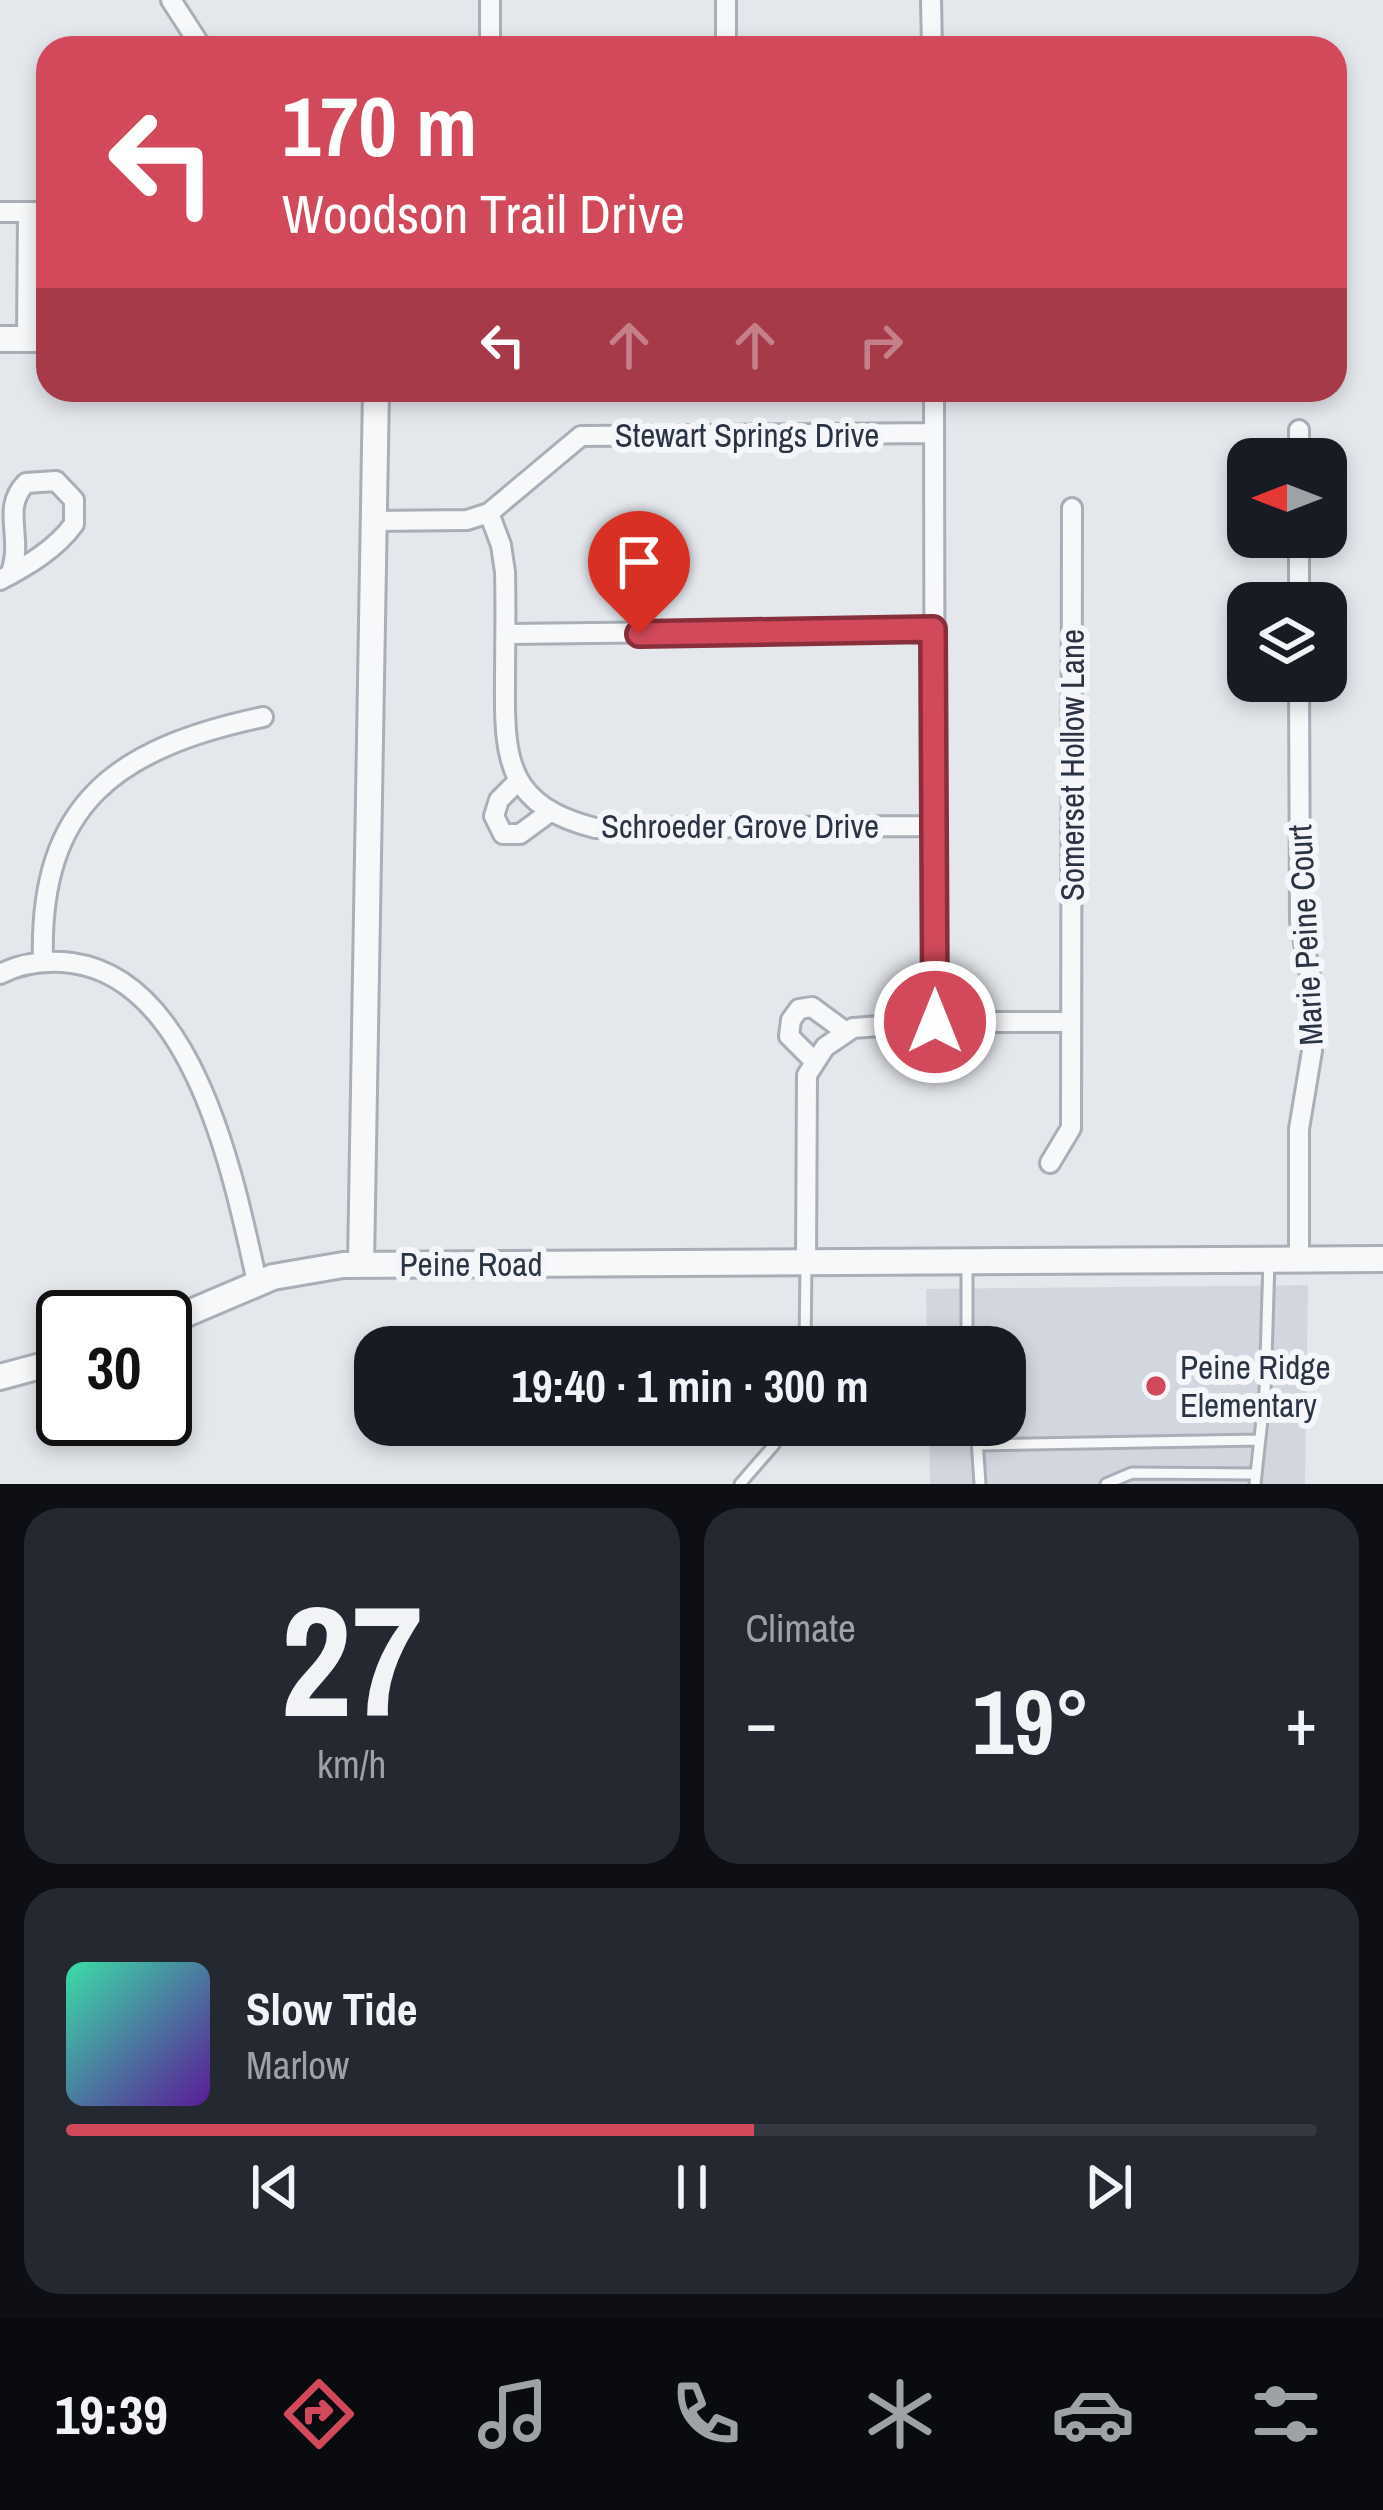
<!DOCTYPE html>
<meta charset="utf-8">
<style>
:root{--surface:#171b24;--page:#242831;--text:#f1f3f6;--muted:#9ea1a6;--line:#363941;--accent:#d1495b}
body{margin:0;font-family:"Archivo Narrow",sans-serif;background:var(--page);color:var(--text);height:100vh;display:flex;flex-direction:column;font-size:45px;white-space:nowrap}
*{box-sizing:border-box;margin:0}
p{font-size:39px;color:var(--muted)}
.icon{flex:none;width:66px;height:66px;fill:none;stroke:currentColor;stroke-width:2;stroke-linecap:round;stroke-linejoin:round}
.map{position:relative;height:1484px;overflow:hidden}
.panel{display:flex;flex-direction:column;gap:24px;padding:24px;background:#0d0f14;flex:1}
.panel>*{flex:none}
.banner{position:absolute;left:36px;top:36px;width:1311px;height:366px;border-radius:36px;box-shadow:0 6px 18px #0003;background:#d1495b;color:#fff;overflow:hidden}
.needle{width:78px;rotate:270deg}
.controls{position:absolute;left:1227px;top:438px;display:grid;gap:24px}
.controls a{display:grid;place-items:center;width:120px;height:120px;border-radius:24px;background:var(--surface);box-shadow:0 6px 18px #0003;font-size:60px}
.speed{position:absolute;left:36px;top:1290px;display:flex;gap:24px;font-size:60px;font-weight:700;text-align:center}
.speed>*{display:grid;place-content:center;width:156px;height:156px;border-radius:50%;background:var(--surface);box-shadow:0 6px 18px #0003;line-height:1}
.speed .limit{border:6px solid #111;border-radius:18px;background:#fff;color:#111}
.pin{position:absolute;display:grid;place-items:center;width:102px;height:102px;color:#fff;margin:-123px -51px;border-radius:50% 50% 50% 0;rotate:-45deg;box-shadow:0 0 12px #0007}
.pin .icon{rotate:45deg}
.me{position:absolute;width:132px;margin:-66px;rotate:0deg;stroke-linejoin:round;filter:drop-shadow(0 0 9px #0008)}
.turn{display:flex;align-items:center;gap:42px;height:252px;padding:0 48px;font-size:54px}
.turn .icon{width:156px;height:156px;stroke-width:2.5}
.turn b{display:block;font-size:84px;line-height:102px}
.lanes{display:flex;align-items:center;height:114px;padding:0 48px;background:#0003;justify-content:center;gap:60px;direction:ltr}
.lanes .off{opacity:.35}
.big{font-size:90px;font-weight:800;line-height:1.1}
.panel .widget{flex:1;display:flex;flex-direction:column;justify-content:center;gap:18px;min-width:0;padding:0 42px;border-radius:36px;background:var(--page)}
.panel .dial{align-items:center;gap:0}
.dial b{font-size:156px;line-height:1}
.song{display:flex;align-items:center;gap:36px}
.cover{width:144px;height:144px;border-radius:18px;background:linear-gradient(135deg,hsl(160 70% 55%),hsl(270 70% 35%))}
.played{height:12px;border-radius:6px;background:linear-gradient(90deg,var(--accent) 55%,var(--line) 55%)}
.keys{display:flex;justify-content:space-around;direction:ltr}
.heat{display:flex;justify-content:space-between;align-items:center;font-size:66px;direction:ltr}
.panel .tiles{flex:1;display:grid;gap:24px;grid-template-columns:1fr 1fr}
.widget:last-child{grid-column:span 2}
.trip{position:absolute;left:354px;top:1326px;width:672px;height:120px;border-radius:36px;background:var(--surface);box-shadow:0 6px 18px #0003;font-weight:800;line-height:120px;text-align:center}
.menu{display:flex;height:192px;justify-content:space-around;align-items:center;background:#090b0e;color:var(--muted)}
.menu .icon{width:84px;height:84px}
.menu .on{color:var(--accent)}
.menu b{font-size:54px;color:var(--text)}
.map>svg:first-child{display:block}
.built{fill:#d2d6de}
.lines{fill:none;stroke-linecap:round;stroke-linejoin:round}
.service-casing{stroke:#a9aeb7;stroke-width:15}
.minor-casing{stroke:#a9aeb7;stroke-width:24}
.tertiary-casing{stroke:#a9aeb7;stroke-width:30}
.service{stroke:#f7f8fa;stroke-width:9}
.minor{stroke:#f7f8fa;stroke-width:18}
.tertiary{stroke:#f7f8fa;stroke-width:24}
.route-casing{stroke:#882f3b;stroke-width:30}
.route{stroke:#d1495b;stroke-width:21}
.poi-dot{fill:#d1495b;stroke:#f4f6f9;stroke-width:4.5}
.labels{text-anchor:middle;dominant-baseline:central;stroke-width:12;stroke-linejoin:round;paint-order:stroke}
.street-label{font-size:33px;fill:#2b3445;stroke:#f4f6f9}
.poi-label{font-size:33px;fill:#2b3445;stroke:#f4f6f9;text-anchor:start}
</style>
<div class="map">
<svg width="1383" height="1484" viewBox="0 0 1383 1484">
<rect width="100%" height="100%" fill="#e4e7ec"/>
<path class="built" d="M1308 1285 1305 1484H930L929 1425H1005V1347H927L926 1289Z"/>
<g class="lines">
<defs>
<path id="service" d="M967 1263V1347
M805 1347 806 1263
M976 1425 980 1484
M978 1445 1259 1440
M740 1484 774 1445 785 1425
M1106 1484 1132 1473 1255 1474
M1255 1484 1265 1392 1269 1260"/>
<path id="minor" d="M171 0 202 48
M726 0V48
M931 0 932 48
M490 48V0
M0 212H48
M27 339 28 213
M934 390 935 1022
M1299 430V459
M489 513 501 545 505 572C506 610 505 648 505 686 504 764 510 806 595 828L933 826
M373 521 467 520 489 513 581 436 933 433
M1299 537V603
M0 580C27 566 56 549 74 524V500L56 481 26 483C0 509 25 538 10 575
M506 634 933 629
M518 781 499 800 494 816 503 834H520L550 812
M43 962C38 802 118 748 263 717
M0 974C22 963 48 960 72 963 196 980 235 1183 257 1282
M815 1062 789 1036 791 1020 799 1009 812 1007 846 1032
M1050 1163 1071 1128 1072 508
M1299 1260V1129L1312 1051V986L1300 921 1299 681
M806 1263 807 1075 825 1047 853 1028 935 1022H1070"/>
<path id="tertiary" d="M0 339H48
M361 1264 376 390
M165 1323 273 1277 343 1265 1383 1259
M0 1377 63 1360"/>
</defs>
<use href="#service" class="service-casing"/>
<use href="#minor" class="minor-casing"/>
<use href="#tertiary" class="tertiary-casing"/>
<use href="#service" class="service"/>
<use href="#minor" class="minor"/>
<use href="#tertiary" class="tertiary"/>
</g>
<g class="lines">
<defs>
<path id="route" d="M639 634 933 629 935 1022"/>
</defs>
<use href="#route" class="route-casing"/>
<use href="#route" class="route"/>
</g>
<circle class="poi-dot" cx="1156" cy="1386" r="12"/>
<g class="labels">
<g class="street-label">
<text x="747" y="435">Stewart Springs Drive</text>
<text transform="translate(1072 765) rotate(-90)">Somerset Hollow Lane</text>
<text x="740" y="826">Schroeder Grove Drive</text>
<text transform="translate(1305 935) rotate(-93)">Marie Peine Court</text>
<text x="471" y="1264">Peine Road</text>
</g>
<g class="poi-label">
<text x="1180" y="1367">Peine Ridge<tspan x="1180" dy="38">Elementary</tspan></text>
</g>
</g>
</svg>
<div class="controls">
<a><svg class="needle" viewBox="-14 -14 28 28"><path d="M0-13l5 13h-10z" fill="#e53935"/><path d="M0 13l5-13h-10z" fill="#9ea1a6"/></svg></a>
<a><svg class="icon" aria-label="layers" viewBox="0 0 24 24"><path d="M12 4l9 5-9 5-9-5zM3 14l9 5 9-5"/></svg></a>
</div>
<div class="speed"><div class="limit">30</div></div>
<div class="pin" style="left:639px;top:634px;background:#d93025"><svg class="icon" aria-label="arrive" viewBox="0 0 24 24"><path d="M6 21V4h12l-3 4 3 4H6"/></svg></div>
<svg class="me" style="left:935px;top:1022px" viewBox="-20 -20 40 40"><circle r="17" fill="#d1495b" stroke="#fff" stroke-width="3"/><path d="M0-11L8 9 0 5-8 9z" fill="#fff"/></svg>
<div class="trip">19:40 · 1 min · 300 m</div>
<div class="banner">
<div class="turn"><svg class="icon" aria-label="left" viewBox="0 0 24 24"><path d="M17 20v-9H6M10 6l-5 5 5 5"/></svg><div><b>170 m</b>Woodson Trail Drive</div></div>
<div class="lanes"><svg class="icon" aria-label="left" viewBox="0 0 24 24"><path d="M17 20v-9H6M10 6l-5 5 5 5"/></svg><svg class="icon off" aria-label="ahead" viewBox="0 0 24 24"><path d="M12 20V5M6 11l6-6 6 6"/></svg><svg class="icon off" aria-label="ahead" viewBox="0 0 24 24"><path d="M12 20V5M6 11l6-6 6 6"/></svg><svg class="icon off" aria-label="right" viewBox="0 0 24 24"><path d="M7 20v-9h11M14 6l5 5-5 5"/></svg></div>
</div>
</div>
<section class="panel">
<div class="tiles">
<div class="widget dial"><b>27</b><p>km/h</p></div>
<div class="widget"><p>Climate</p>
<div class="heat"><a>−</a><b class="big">19°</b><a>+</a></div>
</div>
<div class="widget">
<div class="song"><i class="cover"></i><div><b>Slow Tide</b><p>Marlow</p></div></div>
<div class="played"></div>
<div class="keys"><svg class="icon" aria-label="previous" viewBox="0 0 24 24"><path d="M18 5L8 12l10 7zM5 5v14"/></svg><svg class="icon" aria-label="pause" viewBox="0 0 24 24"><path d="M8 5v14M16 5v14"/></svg><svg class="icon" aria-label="next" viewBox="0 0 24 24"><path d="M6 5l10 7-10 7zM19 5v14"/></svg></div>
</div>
</div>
</section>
<nav class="menu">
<b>19:39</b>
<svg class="icon on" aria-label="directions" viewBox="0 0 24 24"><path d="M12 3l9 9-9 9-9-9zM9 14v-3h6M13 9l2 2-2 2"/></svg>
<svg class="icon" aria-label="music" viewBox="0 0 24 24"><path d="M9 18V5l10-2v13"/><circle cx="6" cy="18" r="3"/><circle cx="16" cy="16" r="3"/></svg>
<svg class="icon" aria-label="phone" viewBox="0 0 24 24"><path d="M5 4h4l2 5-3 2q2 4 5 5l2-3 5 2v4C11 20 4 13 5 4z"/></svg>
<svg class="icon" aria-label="climate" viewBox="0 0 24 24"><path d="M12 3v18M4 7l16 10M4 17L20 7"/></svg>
<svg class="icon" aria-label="car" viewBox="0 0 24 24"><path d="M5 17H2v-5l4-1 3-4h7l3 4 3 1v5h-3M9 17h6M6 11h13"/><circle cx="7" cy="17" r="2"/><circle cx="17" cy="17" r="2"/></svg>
<svg class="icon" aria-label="filters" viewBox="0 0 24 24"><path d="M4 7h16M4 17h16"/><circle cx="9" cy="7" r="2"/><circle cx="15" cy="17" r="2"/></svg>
</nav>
